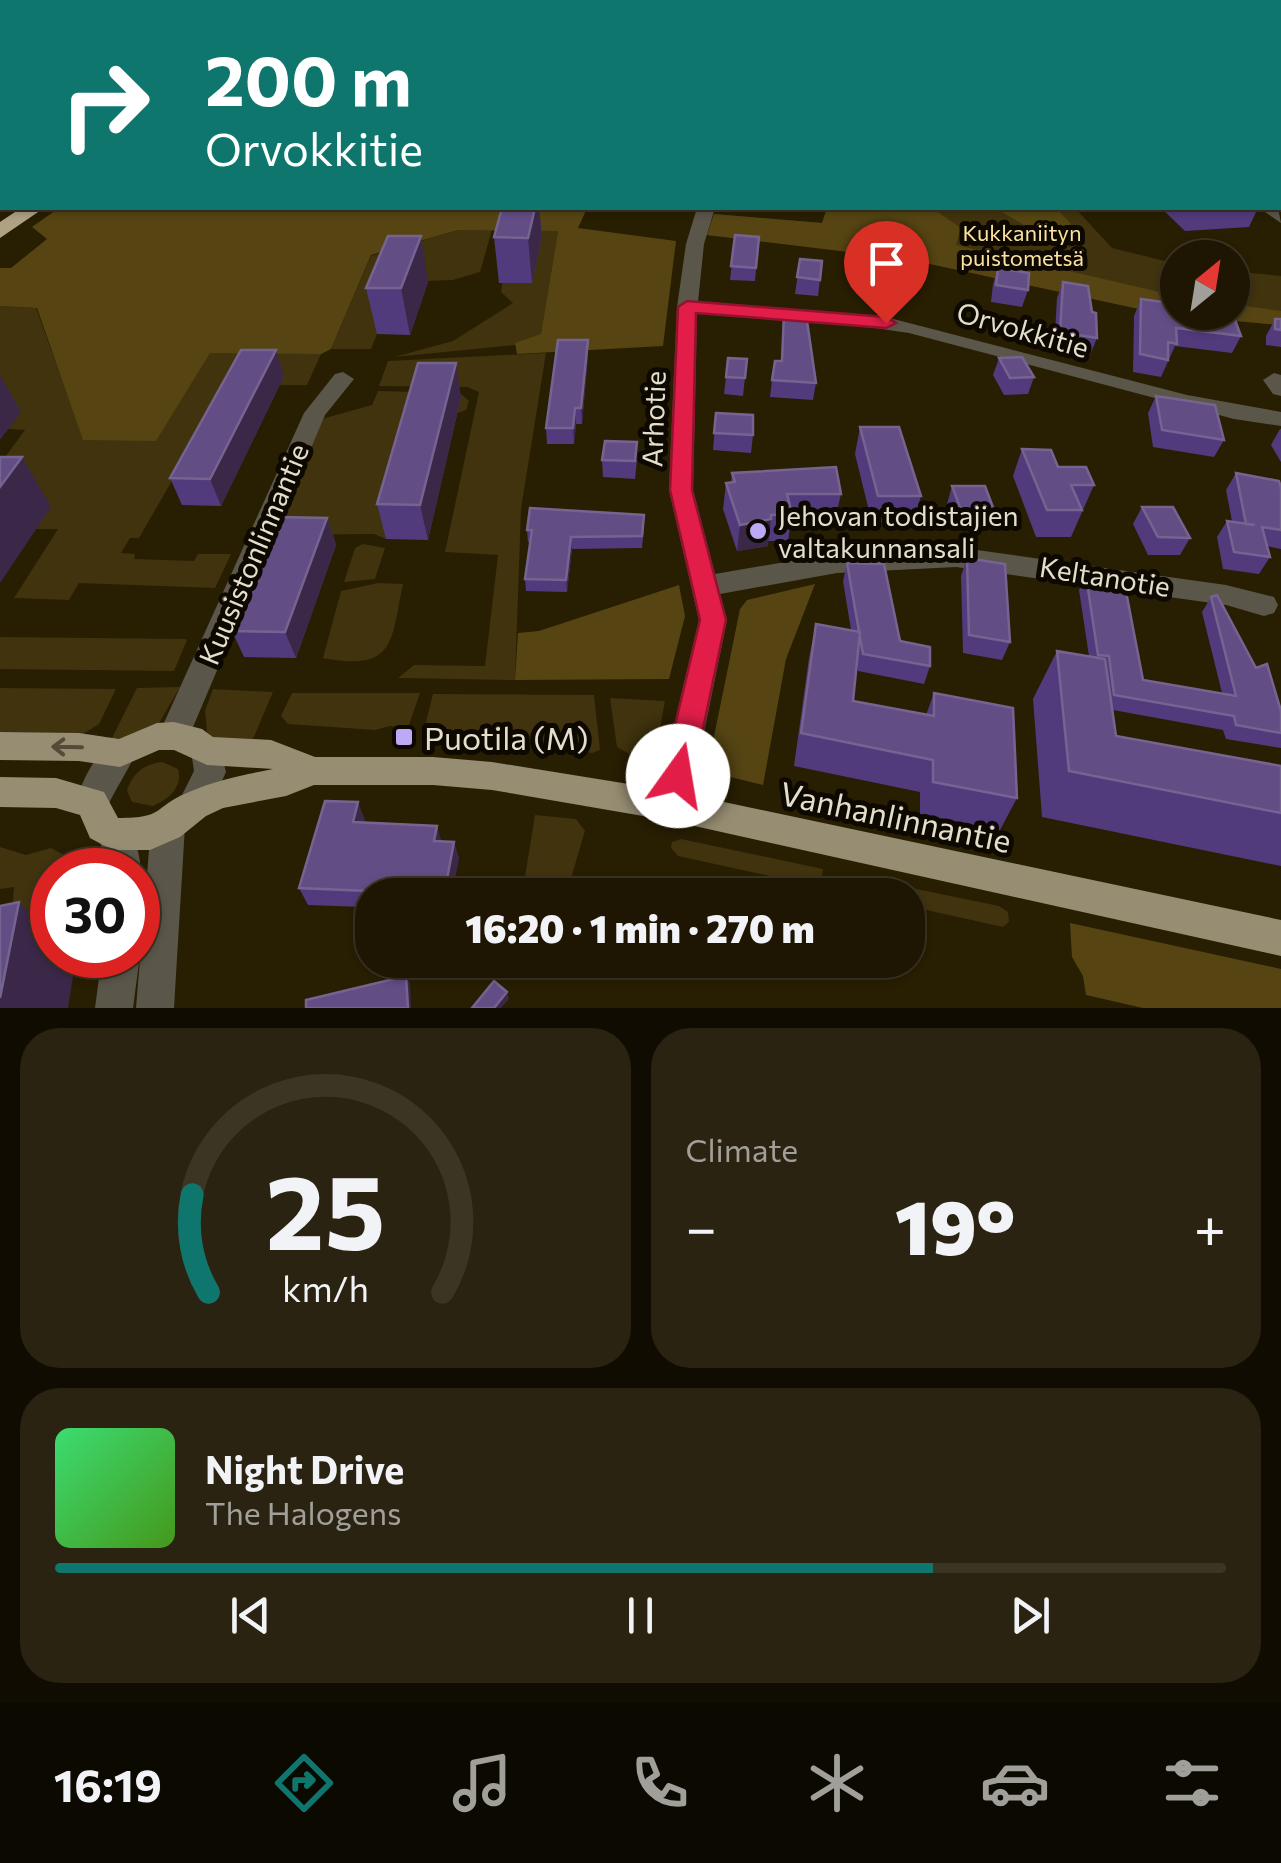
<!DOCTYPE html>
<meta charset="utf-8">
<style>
:root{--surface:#1e1602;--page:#2b2311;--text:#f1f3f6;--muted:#a19f99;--line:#3c3524;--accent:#0f766e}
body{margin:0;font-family:Commissioner,sans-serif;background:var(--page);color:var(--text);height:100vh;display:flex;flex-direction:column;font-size:38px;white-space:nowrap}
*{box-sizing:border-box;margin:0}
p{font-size:32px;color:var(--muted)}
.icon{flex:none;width:55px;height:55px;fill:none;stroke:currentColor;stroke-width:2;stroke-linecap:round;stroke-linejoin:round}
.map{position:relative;height:1008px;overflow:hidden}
.drawer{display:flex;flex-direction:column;gap:20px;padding:20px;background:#100c01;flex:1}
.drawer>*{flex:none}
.guide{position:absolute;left:0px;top:0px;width:1282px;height:210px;box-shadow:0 2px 8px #0004,0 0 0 2px var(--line);background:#0f766e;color:#fff;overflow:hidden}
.needle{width:65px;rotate:30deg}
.fabs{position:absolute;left:1160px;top:240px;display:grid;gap:20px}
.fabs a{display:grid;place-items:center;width:90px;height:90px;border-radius:50%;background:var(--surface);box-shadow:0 2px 8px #0004,0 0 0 2px var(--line);font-size:50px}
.speed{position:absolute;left:30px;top:848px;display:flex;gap:20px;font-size:50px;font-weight:700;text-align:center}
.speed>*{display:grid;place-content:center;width:130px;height:130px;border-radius:50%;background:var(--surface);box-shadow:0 2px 8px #0004,0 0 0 2px var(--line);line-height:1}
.speed .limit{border:15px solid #d22;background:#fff;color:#111}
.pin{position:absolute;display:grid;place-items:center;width:85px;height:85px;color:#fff;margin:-102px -42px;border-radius:50% 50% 50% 0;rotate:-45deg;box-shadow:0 0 10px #0007}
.pin .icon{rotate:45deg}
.me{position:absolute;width:110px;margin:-55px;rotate:13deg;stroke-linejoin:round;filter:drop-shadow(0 0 8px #0008)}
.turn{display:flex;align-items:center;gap:35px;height:210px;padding:0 40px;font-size:45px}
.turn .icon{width:130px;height:130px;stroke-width:2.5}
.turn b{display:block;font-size:70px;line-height:85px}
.big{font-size:75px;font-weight:800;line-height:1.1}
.drawer .tile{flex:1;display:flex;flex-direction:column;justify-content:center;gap:15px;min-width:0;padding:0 35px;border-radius:40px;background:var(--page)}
.drawer .dial{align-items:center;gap:0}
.dial svg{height:260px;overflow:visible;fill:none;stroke:var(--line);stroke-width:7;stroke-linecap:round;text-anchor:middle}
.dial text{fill:var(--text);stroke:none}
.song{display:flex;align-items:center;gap:30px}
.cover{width:120px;height:120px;border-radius:15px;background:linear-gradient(135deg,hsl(140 70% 55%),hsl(100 70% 35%))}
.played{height:10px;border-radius:5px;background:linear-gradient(90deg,var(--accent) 75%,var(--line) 75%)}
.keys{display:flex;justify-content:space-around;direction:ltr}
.heat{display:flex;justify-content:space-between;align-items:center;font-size:55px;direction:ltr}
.drawer .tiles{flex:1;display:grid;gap:20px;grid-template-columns:1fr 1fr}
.tile:last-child{grid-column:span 2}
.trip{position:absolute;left:355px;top:878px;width:570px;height:100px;border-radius:40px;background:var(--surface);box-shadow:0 2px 8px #0004,0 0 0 2px var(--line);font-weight:800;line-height:100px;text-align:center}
.dock{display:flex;height:160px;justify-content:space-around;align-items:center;background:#0c0901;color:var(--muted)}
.dock .icon{width:70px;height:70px}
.dock .active{color:var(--accent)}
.dock b{font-size:45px;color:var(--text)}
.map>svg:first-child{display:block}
.green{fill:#40330d}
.forest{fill:#564513}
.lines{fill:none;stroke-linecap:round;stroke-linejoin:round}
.stream{stroke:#110800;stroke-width:4}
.minor{fill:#5b564a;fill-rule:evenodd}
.major{fill:#978d73;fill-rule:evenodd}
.highway{fill:#aea283;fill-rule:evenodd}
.rail{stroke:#c1baa7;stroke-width:4;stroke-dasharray:9 9;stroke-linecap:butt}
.wall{fill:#523b7c}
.shaded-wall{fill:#3b2848}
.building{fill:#624d85;stroke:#766490;stroke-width:2.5}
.oneway{stroke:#524b3a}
.route{fill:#e11d48;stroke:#92132f;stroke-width:2.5}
.poi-dot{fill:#bda9f5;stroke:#0d0901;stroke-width:4}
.labels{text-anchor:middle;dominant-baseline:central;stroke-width:10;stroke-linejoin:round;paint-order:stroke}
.far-park-label{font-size:22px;fill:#fbe2a0;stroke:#0d0901}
.street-label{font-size:28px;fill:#e4decd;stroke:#0d0901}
.poi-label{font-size:28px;fill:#e4decd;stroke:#0d0901;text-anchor:start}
.near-poi-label{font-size:32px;fill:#e4decd;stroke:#0d0901;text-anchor:start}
.near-street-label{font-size:32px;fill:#e4decd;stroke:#0d0901}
</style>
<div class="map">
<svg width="1281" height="1008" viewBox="0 0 1281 1008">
<rect width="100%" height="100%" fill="#281e02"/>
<path class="green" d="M827 208H1075L1112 248 1177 264 1178 312H1232L1233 271 1281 276V325L1167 315 907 259 707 235 714 214 822 223Z
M458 230H492L480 272 453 280 398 282 371 349H331L371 256Z
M511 230 558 231 541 335 515 345 394 357 453 341 513 303 501 292Z
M0 306 36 308 84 440H156L210 352 321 354 307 385H280L283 376 214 408 139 538H130L121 553 135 554 134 559 194 561 198 554H231L215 588 79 583 69 600 14 598 58 529H36L0 464 25 430 8 429 0 412Z
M546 353 521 509 515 680 398 678 414 665 485 666 498 555 445 552 479 392 467 387 379 386 388 361Z
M378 391 460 393 469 401 466 410 419 427 386 539 374 534 272 535 318 420 372 405Z
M363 544 385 548 375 579 344 582 355 548Z
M378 583 403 584C391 641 396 672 323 658L341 591Z
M0 637 185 639 187 640 174 671 0 669Z
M180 687 155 730 110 742 137 688Z
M0 688 116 689 99 724 83 734 0 732Z
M213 689 273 692 250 746 214 738 207 732 205 711Z
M292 693H420L408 728 390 726 375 730 288 724 281 716Z
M433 694 594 695 600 750 592 753 425 726Z
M610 698 665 701 660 729 639 753 629 754 617 747Z
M162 762 178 769C183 787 169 799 153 806L132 802 127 791C132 773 145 764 162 762Z
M535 815 576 819 585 831 566 895H522Z
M681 839 823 869 821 887 678 856 671 848 672 842Z
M0 847 26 855 51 848 66 856V870H52V912L36 922 11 923 14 887 0 889Z
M897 885 999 906 1008 912 1009 922 1003 927 908 906V895H897Z"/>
<path class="forest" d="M59 208H587L578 228 676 241 663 346 517 354 515 343 541 334 558 231 458 230 371 255 331 349 321 354 210 353 156 441 83 440 37 308 0 306V268H11L47 239 32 227Z
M827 208H932L961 228 956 245 1177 296 1178 312H1232L1233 304 1281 311V325L1167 315 907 259 707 235 714 214 822 223Z
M995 208H1056L1071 224 1067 245 1046 238Z
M815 584 786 659 763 785 722 775 710 756 740 609 747 600Z
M679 585 685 616 669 679 515 680 518 633 539 631Z
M1070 923 1281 969V1008H1143L1086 995 1083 976 1072 957Z"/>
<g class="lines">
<path class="stream" d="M351 2 355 0"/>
<path class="minor" d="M922 0H944L946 2H924Z
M1280 67H1281V75H1280Z
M697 208H715L704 244 698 302 882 316 1187 395 1281 412V426L1234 419 909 333 826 321 697 314 693 490 715 574 837 553 956 547 1226 585 1274 597 1278 605 1274 613 1264 616 1226 605 956 567 837 573 720 594 727 620 689 806 684 817 672 821 660 817 655 806 699 620 669 490 677 307 686 244Z
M1259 208H1278L1281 223Z
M343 372 354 379 325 415 185 746 174 750 163 746 158 736 304 413 335 374Z
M1274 373 1281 375V396L1273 394 1263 380Z
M207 737 218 741 226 772 206 816 194 820 182 816 177 805 194 771 191 751 196 741Z
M120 739 131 743 136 753C126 774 113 793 104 814L92 818 80 814 75 803C83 780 96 748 120 739Z
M168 810 180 815 185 826 174 1008H136L151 826 156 815Z
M115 818 127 823C135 841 145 863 138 881V870H108L98 834 103 823Z
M138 950 140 955 133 1008H95L102 955H138Z"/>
<path class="major" d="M174 722 202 729 213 737 271 740 315 757H433L492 762 672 791 1281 920V956L672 821 492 790 433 785H314L286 796 223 808 206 816 180 837 150 850H115L103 845 90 838 80 815 56 808 0 807V777L56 778 104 792 118 818C167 818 152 807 189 792 216 780 243 775 273 769L207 765 174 750H159L120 767 79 761 0 760V732L79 733 119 739 157 723Z"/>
<path class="highway" d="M21 208H44L0 238V222Z"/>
<path class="rail" d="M262 2 266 0"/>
</g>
<path class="wall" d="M410 0H447V2H410Z
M535 208H539L542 235 532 283H499L494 237Z
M1161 208H1258L1249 227 1185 231Z
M735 235 759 237 755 281 730 280Z
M800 259 822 261 818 296 795 294Z
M998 268 1028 290 1022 307 991 302 993 284Z
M428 282 410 335 377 334 366 288Z
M1063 282 1097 338 1090 355 1054 349 1057 298Z
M1141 299 1241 336 1232 353 1175 346 1161 377 1133 372 1134 316Z
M784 313 816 383 813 400 770 397 772 380 781 361Z
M1275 319H1281V347L1266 345V336Z
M588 355 582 424H576L574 444H547L546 428Z
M999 358 1034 377 1028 394 1004 395 993 375Z
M747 359 743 396 724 394 726 377Z
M284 376 221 506 182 505 170 478Z
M1156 396 1224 440 1214 457 1153 447 1148 413Z
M461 397 428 540 386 539 377 504Z
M716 413 753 435 751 453 713 450Z
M860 427 921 496 913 523H872L855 454Z
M1280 429H1281V462L1271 445Z
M1022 449 1094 485 1071 537H1036L1013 476Z
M602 460H637L635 479 603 477Z
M732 473 841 494 835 520 791 521 788 541H768V546L737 551 723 509 726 483 731 482Z
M1236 473 1281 488V549L1267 546 1270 557 1259 574 1223 569 1217 537 1227 521H1232L1226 490Z
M952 486 994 510 988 528H955L947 504Z
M1142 507 1190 538 1180 555H1148L1133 524Z
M327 518 336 545 296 658 244 657 232 631Z
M644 527 642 548 572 549 567 592 526 591 525 579 530 542H528L527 530Z
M967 558 1010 642 1002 660 963 653 961 576Z
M847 563 900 641 930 666 924 684 858 671 857 663 853 701 926 715 934 693 1017 798 1000 830 920 814V792L794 766 809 658 816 624 851 630 843 581Z
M1086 576 1143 680 1222 693 1202 612 1211 597 1256 668 1281 711V748L1226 739 1223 730 1113 710 1116 736 1281 766V866L1042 817 1033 699 1057 651 1089 656 1079 590Z
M365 820V823L442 841 454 842 459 859 372 895V934H369L362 918 364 907 308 905 299 888Z"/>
<path class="shaded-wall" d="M431 0H447V2H431Z
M535 208H539L542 235 532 283 528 238Z
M421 236 428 282 410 335 401 288Z
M588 340V355L582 424 581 408Z
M276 350 284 376 221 506 210 479Z
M456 363 461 397 428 540 420 505Z
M0 375 21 412 0 440Z
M575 408 576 424 574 444 573 428Z
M22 457 51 507 0 583V487Z
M327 518 336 545 296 658 285 632Z
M771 519 768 546 737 551 740 525Z
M571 537 572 549 567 592 566 580Z
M358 802 365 820 360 840 353 822Z
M437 826 442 843 434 841Z
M454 842 459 859 452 895H444Z
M19 902 52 935V955H74L76 957 68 1008H0V998Z
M406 976 410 983 411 1008H408Z
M507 992 509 999 501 1008H494Z"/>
<path class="building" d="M489 0H511L509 2H488Z
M1074 0H1281V43L1280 2H1066L1076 1Z
M502 208H535L528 238 494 237Z
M735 235 759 237 756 268 731 266Z
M388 236H421L401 288H366Z
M800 259 822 261 820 280 797 277Z
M998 268 1029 273 1028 290 996 285Z
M1063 282 1088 286 1092 312 1096 313 1097 338 1060 332Z
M1141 299 1178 304V312H1232L1241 336 1176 328 1177 344 1168 342V360L1140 354Z
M784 313 806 314 816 383 772 380 775 361H782Z
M1275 319H1281V330L1275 329Z
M558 340H588L581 408H575L573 428H546Z
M241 350H276L210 479 170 478Z
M1022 357 1034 377 1010 378 999 358Z
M728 358 747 359 745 378 726 377Z
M418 363H456L420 505 377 504Z
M1156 396 1215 405 1224 440 1162 430Z
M716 413 753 415V435L714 433Z
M860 427H899L921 496H878Z
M605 441 637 442 635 461 602 460Z
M1022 449 1051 450 1058 467H1086L1094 485H1071L1082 510H1047Z
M0 457H22L0 487Z
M836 467 841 494H787L792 514 771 515V519L740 525 726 483 735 482 732 473Z
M1236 473 1279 481 1281 488V530L1262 527 1270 557 1234 552 1227 521 1255 525 1246 524Z
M952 486H985L994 510H961Z
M1142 507H1173L1190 538 1158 537Z
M530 508 644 515 642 536 571 537 566 580 525 579 532 530H527Z
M279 517 327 518 285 632 232 631Z
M967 558 1005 564 1010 642 969 635Z
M847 563 884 564 900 641 930 647V666L863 654Z
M1086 576 1124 581 1143 680 1236 696 1211 597 1217 595 1256 668 1267 664 1281 711V733L1236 725 1234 716 1114 695 1109 656 1098 655Z
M816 624 860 632 853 701 934 716V693L1013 708 1017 798 933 782V760L801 733Z
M1057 651 1105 659 1116 736 1281 766V813L1069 771Z
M325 801 358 802 353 822 437 826 434 841 454 842 444 895H372V918H362L368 891 299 888Z
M19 902 0 998V906Z
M406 976 408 1008H306V1000Z
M494 981 507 992 494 1008H472Z"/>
<defs><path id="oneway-shaft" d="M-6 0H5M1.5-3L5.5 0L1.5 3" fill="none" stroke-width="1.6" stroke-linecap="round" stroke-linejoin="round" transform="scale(2.5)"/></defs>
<use class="oneway" href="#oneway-shaft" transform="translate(67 747) rotate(-179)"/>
<path class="route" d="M687 301 886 317 896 323 886 328 696 313 692 490 726 620 693 776 688 785 678 789 668 785 663 776 700 620 670 490 678 307Z"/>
<g class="poi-dot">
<circle cx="758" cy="531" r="10"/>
<rect x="394" y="727" width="20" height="20" rx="5"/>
</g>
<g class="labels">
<g class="far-park-label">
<text x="1022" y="232">Kukkaniityn<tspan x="1022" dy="25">puistometsä</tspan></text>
</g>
<g class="street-label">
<text transform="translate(1023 329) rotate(16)">Orvokkitie</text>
<text transform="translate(653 419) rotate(-88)">Arhotie</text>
<text transform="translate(253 554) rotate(-67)">Kuusistonlinnantie</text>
<text transform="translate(1105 576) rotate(9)">Keltanotie</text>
</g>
<g class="poi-label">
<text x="778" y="515">Jehovan todistajien<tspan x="778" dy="32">valtakunnansali</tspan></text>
</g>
<g class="near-poi-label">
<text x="424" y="737">Puotila (M)</text>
</g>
<g class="near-street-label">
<text transform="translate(896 816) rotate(12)">Vanhanlinnantie</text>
</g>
</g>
</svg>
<div class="fabs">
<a><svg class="needle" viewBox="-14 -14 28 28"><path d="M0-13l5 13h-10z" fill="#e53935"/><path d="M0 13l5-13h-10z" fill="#a19f99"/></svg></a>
</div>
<div class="speed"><div class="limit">30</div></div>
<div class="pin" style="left:886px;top:323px;background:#d93025"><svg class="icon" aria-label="arrive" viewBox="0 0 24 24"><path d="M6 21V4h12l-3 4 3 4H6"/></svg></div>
<svg class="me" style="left:678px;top:776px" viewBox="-20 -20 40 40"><circle r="19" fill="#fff"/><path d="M0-13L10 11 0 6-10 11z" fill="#e11d48"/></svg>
<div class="trip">16:20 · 1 min · 270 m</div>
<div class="guide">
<div class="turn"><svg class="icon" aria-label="right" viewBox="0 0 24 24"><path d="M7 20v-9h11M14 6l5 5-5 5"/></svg><div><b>200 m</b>Orvokkitie</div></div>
</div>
</div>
<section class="drawer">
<div class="tiles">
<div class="tile dial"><svg viewBox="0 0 100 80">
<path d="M14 69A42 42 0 1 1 86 69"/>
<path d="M14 69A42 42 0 0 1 9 39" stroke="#0f766e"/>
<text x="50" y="56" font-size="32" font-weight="700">25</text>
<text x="50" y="72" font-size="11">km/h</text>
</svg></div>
<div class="tile"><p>Climate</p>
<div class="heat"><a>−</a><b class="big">19°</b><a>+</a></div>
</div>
<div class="tile">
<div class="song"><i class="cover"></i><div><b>Night Drive</b><p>The Halogens</p></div></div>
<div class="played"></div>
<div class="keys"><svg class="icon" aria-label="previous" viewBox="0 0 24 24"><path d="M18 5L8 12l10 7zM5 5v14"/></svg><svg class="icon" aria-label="pause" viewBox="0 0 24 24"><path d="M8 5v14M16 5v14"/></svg><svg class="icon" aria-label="next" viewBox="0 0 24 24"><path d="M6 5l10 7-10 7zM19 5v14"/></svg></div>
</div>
</div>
</section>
<nav class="dock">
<b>16:19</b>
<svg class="icon active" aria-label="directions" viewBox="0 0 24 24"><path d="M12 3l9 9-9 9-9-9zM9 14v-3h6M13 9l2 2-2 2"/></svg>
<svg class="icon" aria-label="music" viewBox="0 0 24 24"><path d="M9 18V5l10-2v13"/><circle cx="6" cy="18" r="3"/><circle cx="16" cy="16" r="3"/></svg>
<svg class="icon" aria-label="phone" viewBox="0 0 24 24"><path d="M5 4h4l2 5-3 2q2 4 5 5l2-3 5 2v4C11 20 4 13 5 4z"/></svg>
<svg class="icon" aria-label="climate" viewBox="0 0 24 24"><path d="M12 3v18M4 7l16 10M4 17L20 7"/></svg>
<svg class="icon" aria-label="car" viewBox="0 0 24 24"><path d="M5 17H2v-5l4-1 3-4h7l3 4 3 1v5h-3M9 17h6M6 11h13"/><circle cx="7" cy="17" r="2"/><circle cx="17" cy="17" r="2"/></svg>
<svg class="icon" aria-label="filters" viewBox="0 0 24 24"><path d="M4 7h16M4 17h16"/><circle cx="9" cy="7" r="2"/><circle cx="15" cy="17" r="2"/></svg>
</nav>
